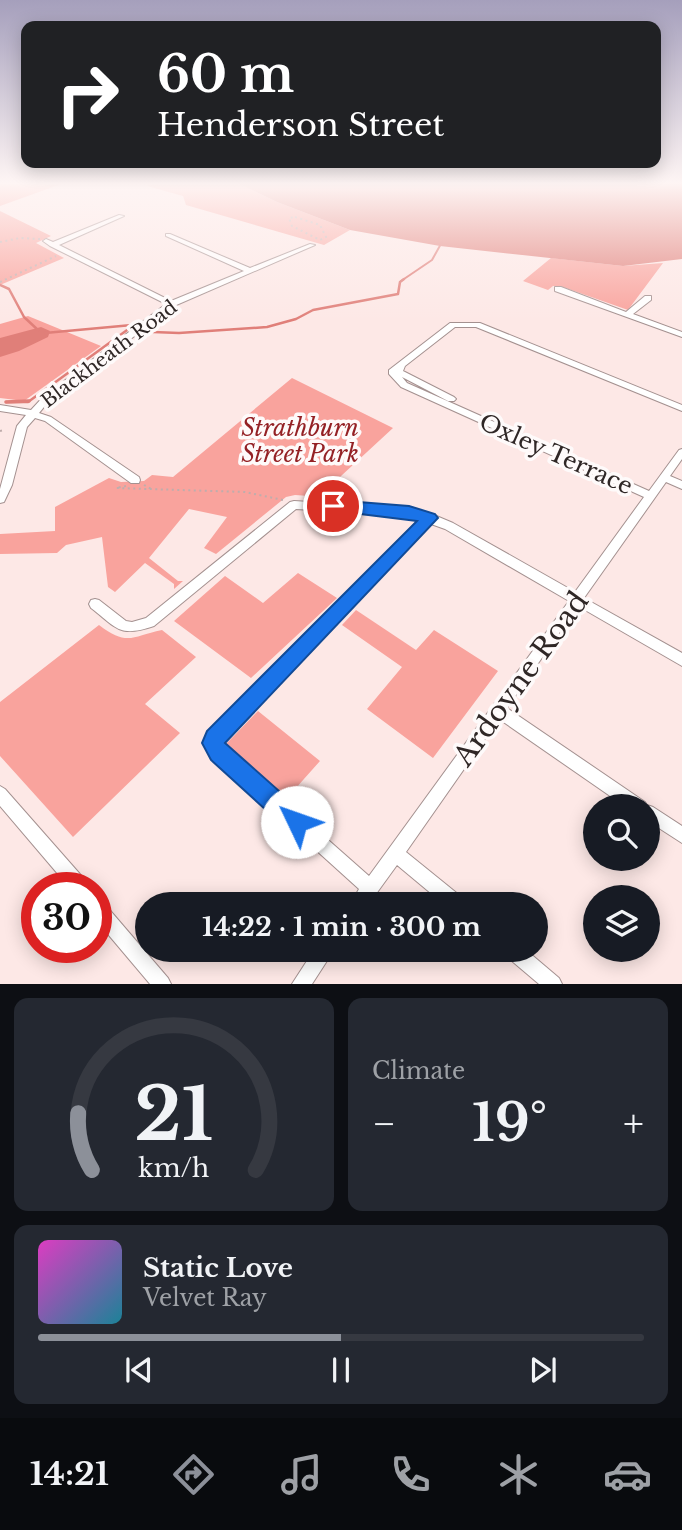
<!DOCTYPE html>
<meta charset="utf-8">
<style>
:root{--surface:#171b24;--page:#242831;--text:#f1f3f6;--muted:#9ea1a6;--line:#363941;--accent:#8c9099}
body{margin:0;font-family:"Libre Baskerville",serif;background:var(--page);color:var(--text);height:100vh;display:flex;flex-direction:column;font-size:26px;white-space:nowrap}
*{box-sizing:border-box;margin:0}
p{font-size:23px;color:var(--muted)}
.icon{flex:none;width:38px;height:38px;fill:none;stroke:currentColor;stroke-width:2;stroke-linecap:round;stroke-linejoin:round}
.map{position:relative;height:984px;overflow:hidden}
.sheet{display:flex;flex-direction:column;gap:14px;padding:14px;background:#0d0f14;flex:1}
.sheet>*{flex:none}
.banner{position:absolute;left:21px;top:21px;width:640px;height:147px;border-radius:14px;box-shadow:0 4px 18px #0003;background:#202124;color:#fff;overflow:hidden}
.tools{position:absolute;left:583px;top:794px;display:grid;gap:14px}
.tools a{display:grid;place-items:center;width:77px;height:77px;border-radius:50%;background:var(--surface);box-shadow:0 4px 18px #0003;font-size:35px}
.speed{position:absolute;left:21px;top:872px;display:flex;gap:14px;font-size:35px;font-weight:700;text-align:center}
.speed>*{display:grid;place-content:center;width:91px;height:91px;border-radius:50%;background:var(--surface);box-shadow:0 4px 18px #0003;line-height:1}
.speed .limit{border:10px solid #d22;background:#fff;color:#111}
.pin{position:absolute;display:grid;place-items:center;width:60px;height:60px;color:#fff;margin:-30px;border:4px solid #fff;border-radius:50%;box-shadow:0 2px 7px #0007}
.me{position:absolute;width:77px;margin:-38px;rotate:312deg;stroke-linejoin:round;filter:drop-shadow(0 0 5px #0008)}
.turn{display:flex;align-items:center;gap:24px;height:147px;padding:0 21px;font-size:32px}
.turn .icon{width:91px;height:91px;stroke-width:2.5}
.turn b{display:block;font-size:49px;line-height:60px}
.big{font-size:52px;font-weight:800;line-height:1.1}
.sheet .widget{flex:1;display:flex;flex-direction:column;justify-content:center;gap:10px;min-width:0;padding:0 24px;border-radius:14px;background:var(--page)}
.sheet .dial{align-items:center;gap:0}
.dial svg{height:182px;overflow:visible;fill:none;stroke:var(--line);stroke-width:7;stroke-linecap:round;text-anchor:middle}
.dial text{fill:var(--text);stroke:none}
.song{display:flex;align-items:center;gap:21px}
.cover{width:84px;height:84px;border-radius:10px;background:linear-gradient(135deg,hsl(310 70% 55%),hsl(190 70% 35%))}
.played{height:7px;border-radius:4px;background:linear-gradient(90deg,var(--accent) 50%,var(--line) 50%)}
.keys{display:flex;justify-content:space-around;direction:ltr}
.heat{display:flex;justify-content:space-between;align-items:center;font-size:38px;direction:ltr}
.sheet .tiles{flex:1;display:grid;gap:14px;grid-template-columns:1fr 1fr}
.widget:last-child{grid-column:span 2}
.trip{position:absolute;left:135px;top:892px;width:413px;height:70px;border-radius:35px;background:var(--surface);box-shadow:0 4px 18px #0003;font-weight:800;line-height:70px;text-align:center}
.tabs{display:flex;height:112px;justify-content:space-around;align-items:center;background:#090b0e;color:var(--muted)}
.tabs .icon{width:49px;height:49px}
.tabs .selected{color:var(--accent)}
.tabs b{font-size:32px;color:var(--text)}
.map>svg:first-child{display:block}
.green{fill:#f9a39d}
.water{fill:#e07f79}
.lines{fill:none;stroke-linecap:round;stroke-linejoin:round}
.stream-far2{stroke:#e07f79;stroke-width:2}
.stream-far1{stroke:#e07f79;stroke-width:2.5}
.stream{stroke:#e07f79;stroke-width:3.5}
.street-casing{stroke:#a49190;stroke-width:2}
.path{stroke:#bfadac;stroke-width:2;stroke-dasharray:2 3.5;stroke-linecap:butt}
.street{fill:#fff;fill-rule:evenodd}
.route{fill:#1a73e8;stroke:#114b97;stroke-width:2}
.labels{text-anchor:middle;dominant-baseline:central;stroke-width:7;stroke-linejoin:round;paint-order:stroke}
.far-street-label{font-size:19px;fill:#2f2726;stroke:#fefafa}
.park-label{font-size:23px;font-style:italic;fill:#942125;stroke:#fefafa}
.street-label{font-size:23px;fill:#2f2726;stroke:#fefafa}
.near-street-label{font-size:28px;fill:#2f2726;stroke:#fefafa}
</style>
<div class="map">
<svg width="682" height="984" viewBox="0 0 682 984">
<rect width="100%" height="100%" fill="#fde8e6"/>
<path class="green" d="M0 183H64L0 206Z
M156 183H237L277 202 350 230 324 245 186 205 183 196 147 186Z
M0 211 51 236 36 243 64 258 0 285Z
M551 258 623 266 663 263 628 310 560 286H553L548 290 523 281Z
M28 316 101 346 24 401 0 398V324Z
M292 378 393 428 328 488 324 497 295 495 286 497 216 554 204 548 227 517 189 509 149 558 178 581H183L174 589V584L145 563 115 592 108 587 102 537 66 545 57 553 0 554V534L55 531V507L109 478 121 482 144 481 152 475 173 477Z
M298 573 337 598 251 678 174 621 225 576 263 603Z
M356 610 416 650 434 630 498 671 433 758 367 709 402 667 342 625Z
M99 625C128 647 132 636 162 630L196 657 145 704 180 733 73 837 0 756V702Z
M258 711 320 761 287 798 225 745Z"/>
<path class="water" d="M237 183H682V259L623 266 440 246 350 230 277 202Z
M41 327 50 331 48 337 19 351 0 357V338Z"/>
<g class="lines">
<path class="stream-far2" d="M401 281 432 260 442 242"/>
<path class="stream-far1" d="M0 285 9 289 24 317 38 330
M153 332 179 333 267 327 296 319 313 310 398 294 400 282 404 279
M45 333 132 325
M6 402H28L134 325"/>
<path class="stream" d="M6 402 29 401"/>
<defs>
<path id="street" d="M119 215 124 216 59 245 171 301 244 271 166 236V234H170L250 268 310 244 315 245 174 306 49 401 39 413 51 417 139 477 140 480 139 483H131L45 421 35 418 27 427 12 485 4 502 0 503V489L17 426 26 415 0 411V405L31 410 43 397 166 304 50 246 43 241 46 239 53 242Z
M555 287H561L626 312 645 296H651V300L633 314 682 332V337L555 291Z
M450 323H480L682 405V411L476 327H455L405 366 403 371 454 397 456 399 454 401H448L402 377 407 383 649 491 679 450 682 449V459L670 476 682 481V489L666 482 584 598 682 653V666L578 606 507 708 645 802 647 805 653 807 682 826V843L648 821V807H626L499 719 406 852 464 899 466 905H445L397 865 368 905H350L359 889 213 757 206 743 219 722 421 520 408 516 296 509 154 626C119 638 117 628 91 608L89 604 91 600 95 599 99 600 126 621 132 622 146 618 290 502 294 501 409 508 434 515 453 523 575 592 644 497 401 387 389 374V370ZM431 524 445 529 569 601 369 876 223 747 221 743 229 732Z
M0 786 5 789 86 881 88 887H69L0 806Z
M96 899 102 901 168 978 171 984H150L96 920Z
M314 950H334L312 984H292Z
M503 950H526L559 978 562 984H539L506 956Z"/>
</defs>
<use href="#street" class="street-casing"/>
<path class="path" d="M295 217 320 225 326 237 320 240 292 226 289 218Z
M0 242 20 238 40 239
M0 282 56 256
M0 431 4 430
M144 485 151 489
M126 486 116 488 245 492 283 500"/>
<use href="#street" class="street"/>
</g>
<linearGradient id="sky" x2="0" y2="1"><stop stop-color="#a59fbc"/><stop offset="0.57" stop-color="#fef5f4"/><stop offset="1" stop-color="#fef5f4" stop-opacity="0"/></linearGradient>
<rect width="682" height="321" fill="url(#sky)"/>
<path class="route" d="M333 500 409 506 435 514 438 518 225 743 305 814 309 822 305 831 297 834 289 831 211 760 202 743 207 731 417 521 328 510 325 506Z"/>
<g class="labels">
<g class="far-street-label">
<text transform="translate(109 354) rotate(-37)">Blackheath Road</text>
</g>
<g class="park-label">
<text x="300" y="428">Strathburn<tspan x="300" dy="26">Street Park</tspan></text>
</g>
<g class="street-label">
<text transform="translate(556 454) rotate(24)">Oxley Terrace</text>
</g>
<g class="near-street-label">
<text transform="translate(521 679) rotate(-54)">Ardoyne Road</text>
</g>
</g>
</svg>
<div class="tools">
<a><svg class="icon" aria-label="search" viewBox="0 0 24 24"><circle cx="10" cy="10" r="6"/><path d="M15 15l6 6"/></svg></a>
<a><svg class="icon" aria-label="layers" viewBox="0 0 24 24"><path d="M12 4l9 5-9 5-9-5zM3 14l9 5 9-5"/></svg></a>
</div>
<div class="speed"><div class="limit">30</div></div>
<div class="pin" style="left:333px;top:506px;background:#d93025"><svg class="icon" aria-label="arrive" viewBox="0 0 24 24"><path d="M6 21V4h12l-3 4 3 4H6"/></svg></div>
<svg class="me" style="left:297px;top:822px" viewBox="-20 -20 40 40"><circle r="19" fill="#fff"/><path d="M0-13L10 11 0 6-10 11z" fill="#1a73e8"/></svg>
<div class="trip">14:22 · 1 min · 300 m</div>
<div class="banner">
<div class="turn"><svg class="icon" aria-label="right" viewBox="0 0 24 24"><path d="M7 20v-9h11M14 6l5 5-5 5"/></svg><div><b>60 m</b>Henderson Street</div></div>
</div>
</div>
<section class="sheet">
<div class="tiles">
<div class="widget dial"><svg viewBox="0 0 100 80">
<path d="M14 69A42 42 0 1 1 86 69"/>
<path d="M14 69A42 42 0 0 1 8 44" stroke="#8c9099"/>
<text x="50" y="56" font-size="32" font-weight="700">21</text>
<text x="50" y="72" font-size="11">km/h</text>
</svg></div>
<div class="widget"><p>Climate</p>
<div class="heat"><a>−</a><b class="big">19°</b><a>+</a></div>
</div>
<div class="widget">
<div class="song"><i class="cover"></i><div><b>Static Love</b><p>Velvet Ray</p></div></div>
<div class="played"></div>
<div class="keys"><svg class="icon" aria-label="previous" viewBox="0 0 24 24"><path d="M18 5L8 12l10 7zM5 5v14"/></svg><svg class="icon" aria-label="pause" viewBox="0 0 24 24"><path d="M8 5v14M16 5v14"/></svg><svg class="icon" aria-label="next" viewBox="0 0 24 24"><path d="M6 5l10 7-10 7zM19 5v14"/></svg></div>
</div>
</div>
</section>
<nav class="tabs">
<b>14:21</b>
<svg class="icon selected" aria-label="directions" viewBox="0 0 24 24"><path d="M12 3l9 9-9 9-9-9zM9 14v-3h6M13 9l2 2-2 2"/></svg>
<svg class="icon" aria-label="music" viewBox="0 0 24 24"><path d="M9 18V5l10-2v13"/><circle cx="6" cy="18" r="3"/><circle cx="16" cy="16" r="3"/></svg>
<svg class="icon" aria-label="phone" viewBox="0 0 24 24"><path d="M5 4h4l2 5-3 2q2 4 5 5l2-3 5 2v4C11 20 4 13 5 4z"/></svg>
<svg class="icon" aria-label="climate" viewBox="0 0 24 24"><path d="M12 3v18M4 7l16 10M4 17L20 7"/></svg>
<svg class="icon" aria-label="car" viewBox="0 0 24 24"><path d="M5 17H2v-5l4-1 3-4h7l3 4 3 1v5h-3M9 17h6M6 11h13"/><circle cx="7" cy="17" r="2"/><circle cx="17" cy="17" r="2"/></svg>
</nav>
